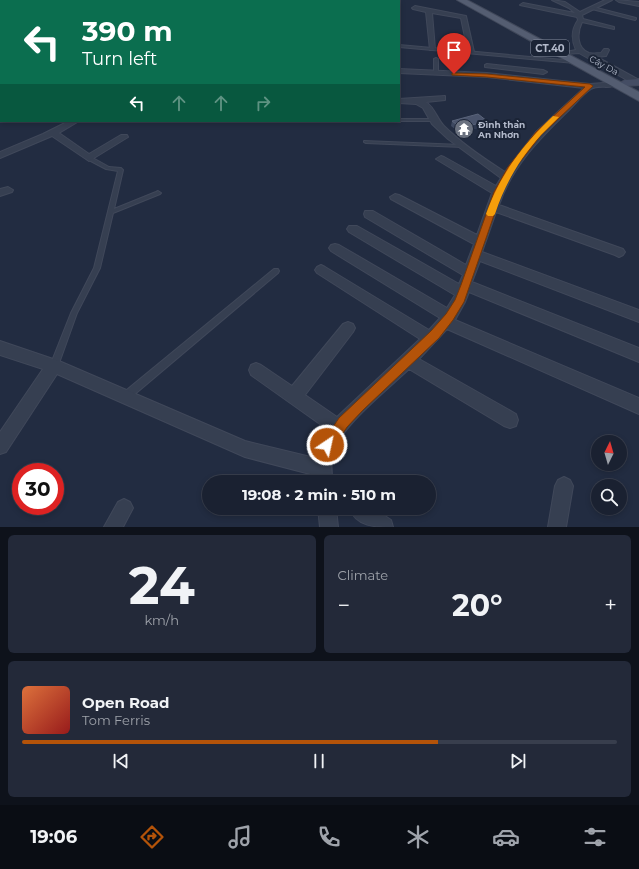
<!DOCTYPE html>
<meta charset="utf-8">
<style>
:root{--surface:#1a2131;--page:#232939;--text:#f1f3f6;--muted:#9fa3ab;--line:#383e4d;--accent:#b45309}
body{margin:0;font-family:Montserrat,sans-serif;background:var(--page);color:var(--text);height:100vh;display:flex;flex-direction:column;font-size:15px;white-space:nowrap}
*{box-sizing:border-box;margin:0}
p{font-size:13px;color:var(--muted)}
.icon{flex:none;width:22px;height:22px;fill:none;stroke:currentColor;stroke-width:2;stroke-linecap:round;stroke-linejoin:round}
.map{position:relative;height:527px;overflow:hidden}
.details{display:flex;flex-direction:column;gap:8px;padding:8px;background:#0e121b;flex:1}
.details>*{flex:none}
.top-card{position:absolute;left:0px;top:0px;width:400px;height:122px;box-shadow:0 2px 6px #0003,0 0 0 1px var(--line);background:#0b6e4f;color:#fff;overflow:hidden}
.needle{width:26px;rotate:5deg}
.buttons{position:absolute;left:591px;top:435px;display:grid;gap:8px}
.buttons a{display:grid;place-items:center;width:36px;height:36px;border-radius:50%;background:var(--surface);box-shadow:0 2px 6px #0003,0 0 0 1px var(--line);font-size:20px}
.speed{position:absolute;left:12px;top:463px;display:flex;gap:8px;font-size:20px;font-weight:700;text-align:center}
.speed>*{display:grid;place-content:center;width:52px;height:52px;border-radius:50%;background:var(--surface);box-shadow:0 2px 6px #0003,0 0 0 1px var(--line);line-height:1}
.speed .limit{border:6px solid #d22;background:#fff;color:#111}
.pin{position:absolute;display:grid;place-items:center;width:34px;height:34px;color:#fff;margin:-41px -17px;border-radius:50% 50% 50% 0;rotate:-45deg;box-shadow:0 0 4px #0007}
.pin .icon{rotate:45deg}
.me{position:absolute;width:44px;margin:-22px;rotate:34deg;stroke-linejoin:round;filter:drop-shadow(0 0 3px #0008)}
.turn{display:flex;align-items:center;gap:14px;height:84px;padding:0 16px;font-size:18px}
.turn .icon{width:52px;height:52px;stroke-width:2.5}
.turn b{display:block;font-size:28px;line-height:34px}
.lanes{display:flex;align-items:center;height:38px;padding:0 16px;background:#0003;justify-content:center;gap:20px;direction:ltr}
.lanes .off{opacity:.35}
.big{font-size:30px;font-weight:700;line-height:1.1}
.details .card{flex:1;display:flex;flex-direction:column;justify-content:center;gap:6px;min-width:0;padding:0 14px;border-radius:6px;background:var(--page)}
.details .dial{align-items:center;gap:0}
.dial b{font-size:52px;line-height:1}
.song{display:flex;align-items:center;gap:12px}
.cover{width:48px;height:48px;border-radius:6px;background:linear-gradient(135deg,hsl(20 70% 55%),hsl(0 70% 35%))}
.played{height:4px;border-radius:2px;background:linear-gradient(90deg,var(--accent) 70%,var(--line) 70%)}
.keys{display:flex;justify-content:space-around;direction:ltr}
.heat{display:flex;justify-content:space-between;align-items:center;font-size:22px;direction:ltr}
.details .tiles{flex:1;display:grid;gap:8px;grid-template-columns:1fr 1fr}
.card:last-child{grid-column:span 2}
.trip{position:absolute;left:202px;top:475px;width:234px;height:40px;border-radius:20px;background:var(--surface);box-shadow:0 2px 6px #0003,0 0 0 1px var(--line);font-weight:700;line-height:40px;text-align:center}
.menu{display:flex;height:64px;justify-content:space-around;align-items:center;background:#0a0d14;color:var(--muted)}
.menu .icon{width:28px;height:28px}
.menu .active{color:var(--accent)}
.menu b{font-size:18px;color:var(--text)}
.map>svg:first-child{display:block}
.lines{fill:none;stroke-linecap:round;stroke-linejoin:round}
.lane-casing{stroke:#40485a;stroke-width:2}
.street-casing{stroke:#40485a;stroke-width:2}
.secondary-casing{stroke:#40485a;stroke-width:2}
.primary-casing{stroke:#40485a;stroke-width:2}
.lane{fill:#363f51;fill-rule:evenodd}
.street{fill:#363f51;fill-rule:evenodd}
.secondary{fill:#444d64;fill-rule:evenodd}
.primary{fill:#545d71;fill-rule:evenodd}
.wall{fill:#3d4860}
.shaded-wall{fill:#2d374f}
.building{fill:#4a546c;stroke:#5a647a}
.route{fill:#b45309;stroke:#753606}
.slow{fill:#f59e0b}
.labels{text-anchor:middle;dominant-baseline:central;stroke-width:4;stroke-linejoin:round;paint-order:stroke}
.far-street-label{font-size:9px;fill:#b3bacb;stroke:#1b2436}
.far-poi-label{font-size:9px;font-weight:bold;fill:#b3bacb;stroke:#1b2436;text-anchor:start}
.shield{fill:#1b2436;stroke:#858d9e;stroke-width:1}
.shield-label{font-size:10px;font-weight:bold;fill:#b3bacb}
</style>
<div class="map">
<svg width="639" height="527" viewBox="0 0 639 527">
<rect width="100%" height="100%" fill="#222c41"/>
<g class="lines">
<defs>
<path id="lane" d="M593 7 636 18V19L635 20 592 9Z
M0 14H1V16H0Z
M399 45 575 61 577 62 575 63 399 47Z
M436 58 438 59V73L436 74 434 73V59Z
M399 119H434L436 120 434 121H398H399Z
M364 141 462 145 464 146 462 147 366 143 364 142Z
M87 157H91L109 167 121 168 123 170 114 209 156 192 158 191 161 193 160 194 113 213 100 268 77 313 58 366 57 368 54 369 51 368 50 366 71 313 94 268 118 171 106 169 87 159Z
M274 269H278L279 271 278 273 129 399 126 400 123 399 122 396 123 393Z"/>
<path id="street" d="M107 0H116L106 1Z
M168 0H177L167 1Z
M230 0H238L239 1H231Z
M260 0H266L259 1Z
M274 0H284L285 1H275Z
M312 0H319L311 1Z
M346 0H352L345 1Z
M374 0H381L382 1H375Z
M552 0 565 2 580 12 605 0H612L582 15 583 19 614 27V29L582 22C577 32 576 48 589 53 592 54 597 53 601 53L604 49H608L609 50 606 56 597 57 639 80V84H634L579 53 566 54V52L576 50C571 39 571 30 578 20L577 17 520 5 523 3 575 13 569 8Z
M616 0 639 2V6L619 2Z
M415 6 466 16 474 52 473 53 468 52 461 18 432 13 435 49 430 50 426 12 413 9 412 8Z
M487 64 543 70 547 72 543 74 485 67V65Z
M399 69 487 73 590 84 617 82 618 84C611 90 599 84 591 89 583 94 576 103 569 110 540 138 512 166 499 205L623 249 625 252 623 255 619 257 615 255 496 212 482 252 639 310V322L480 261 472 282 639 348V362L469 292 465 302 455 320 639 398V414L447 329 419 359 516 414 518 420 516 426 510 428 504 426 409 369C389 388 344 424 335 448 330 459 331 471 333 482H315L314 475 245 457 57 374 6 452 0 454V432L43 369 0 355V341L59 361 245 441 315 458 321 440 327 429 251 375 249 370 251 365 256 363 261 365 292 386 343 324 348 322 353 324 355 328 353 332 305 395 337 417 420 339 317 273 315 270 317 267 321 265 325 267 429 330 440 318 331 251 329 248 331 245 335 244 339 245 447 308 455 295 349 232 347 229 349 226H357L459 284 463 275 365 217 364 214 365 211H373L466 265 474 244 391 199 390 197 395 194 399 195 477 235 492 193 436 159 441 156 444 157 496 186 501 178 448 139 432 124 423 108 416 104 399 103V99L445 96V100L426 102C435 108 437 119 444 126 462 144 483 158 505 172L536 132 584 88 487 77 399 73Z
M0 72H1V76H0Z
M0 91H1V96H0Z
M69 121H79L59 133 89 154 121 135H127L128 137 89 161 52 136 0 158V152L43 134Z
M8 187 13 190 12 192 0 196V189Z
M564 477 570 480 573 486 566 527H548L555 486 558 480Z
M124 499 130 502 133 508 123 527H104L118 502Z
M318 508H336L338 527H320Z
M349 508H373L391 520 393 527C375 527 357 527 349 508Z"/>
<path id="secondary" d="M639 79V85L625 86 620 83 625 80Z"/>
<path id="primary" d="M457 0H467L639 92V101Z"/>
</defs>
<use href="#lane" class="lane-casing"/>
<use href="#street" class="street-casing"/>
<use href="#secondary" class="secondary-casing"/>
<use href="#primary" class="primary-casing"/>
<use href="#lane" class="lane"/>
<use href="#street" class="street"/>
<use href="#secondary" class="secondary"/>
<use href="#primary" class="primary"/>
</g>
<path class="wall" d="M452 121H487L485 126 460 133 451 126Z"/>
<path class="shaded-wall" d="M487 121 485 126 460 133 461 128Z"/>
<path class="building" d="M478 114 487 121 461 128 452 121Z"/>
<path class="route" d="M454 73 487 74 590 84 593 86 541 135 515 168 502 192 464 302 453 320 439 338 363 410 347 427 332 450 327 452 323 450 321 445 339 418 431 331 446 314 455 300 461 285 494 192 508 167 536 132 585 87 487 77 452 75V73Z"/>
<path class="slow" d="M553 116 559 117C553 123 547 129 541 135 520 158 505 184 495 214L493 216H488L486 214C501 173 522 146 553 116Z"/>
<defs>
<symbol id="temple-disc" viewBox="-11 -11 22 22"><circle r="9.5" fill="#6b7280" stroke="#1b2436"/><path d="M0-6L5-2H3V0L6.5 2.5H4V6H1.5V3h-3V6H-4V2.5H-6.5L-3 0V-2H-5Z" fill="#fff"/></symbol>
</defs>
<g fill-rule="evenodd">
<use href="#temple-disc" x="453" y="118" width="22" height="22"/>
</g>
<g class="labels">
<g class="far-street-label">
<text transform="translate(604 65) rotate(28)">Cây Da</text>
</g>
<g class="far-poi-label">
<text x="478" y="124">Đình thần<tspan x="478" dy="10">An Nhơn</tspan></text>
</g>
<rect class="shield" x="531" y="40" width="38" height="16" rx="3"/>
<g class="shield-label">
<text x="550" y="48">CT.40</text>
</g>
</g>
</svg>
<div class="buttons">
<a><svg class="needle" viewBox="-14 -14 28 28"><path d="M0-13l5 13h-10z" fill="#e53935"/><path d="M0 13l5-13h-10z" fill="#9fa3ab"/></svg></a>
<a><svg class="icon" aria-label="search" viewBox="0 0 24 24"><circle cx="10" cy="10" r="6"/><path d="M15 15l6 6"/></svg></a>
</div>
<div class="speed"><div class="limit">30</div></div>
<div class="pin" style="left:454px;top:74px;background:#d93025"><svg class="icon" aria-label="arrive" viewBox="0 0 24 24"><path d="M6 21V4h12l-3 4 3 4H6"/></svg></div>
<svg class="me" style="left:327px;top:445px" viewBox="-20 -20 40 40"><circle r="17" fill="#b45309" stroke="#fff" stroke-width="3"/><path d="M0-11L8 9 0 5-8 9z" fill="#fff"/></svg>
<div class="trip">19:08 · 2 min · 510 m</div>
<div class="top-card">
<div class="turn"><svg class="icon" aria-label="left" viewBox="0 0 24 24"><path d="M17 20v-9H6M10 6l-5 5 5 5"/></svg><div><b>390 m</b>Turn left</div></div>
<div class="lanes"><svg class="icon" aria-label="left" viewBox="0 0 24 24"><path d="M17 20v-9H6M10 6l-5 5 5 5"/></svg><svg class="icon off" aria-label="ahead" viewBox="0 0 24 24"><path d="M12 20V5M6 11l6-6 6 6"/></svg><svg class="icon off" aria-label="ahead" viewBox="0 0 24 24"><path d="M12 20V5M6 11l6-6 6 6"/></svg><svg class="icon off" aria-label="right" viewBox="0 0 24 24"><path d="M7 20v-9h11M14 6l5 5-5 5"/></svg></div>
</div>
</div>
<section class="details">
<div class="tiles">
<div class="card dial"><b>24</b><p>km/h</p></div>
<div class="card"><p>Climate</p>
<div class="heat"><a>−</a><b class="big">20°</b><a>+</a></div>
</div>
<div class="card">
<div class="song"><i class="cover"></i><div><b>Open Road</b><p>Tom Ferris</p></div></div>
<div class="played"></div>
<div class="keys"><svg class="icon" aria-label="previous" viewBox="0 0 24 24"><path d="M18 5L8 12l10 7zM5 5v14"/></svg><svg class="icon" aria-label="pause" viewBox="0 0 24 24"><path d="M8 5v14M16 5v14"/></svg><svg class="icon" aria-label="next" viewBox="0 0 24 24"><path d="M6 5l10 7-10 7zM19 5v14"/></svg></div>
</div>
</div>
</section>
<nav class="menu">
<b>19:06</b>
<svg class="icon active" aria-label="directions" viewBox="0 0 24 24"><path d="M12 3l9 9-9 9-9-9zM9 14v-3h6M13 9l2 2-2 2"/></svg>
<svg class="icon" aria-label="music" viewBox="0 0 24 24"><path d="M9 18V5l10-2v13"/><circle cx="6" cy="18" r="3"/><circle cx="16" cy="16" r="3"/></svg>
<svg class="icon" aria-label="phone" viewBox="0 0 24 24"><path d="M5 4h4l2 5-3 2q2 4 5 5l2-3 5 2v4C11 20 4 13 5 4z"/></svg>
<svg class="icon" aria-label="climate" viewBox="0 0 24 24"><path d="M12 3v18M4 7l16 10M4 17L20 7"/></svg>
<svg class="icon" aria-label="car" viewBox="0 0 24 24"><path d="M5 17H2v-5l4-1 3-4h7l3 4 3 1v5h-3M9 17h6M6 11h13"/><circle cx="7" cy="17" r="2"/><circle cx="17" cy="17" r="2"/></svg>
<svg class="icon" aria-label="filters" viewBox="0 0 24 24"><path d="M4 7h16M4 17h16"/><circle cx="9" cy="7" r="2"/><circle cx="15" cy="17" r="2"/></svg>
</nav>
